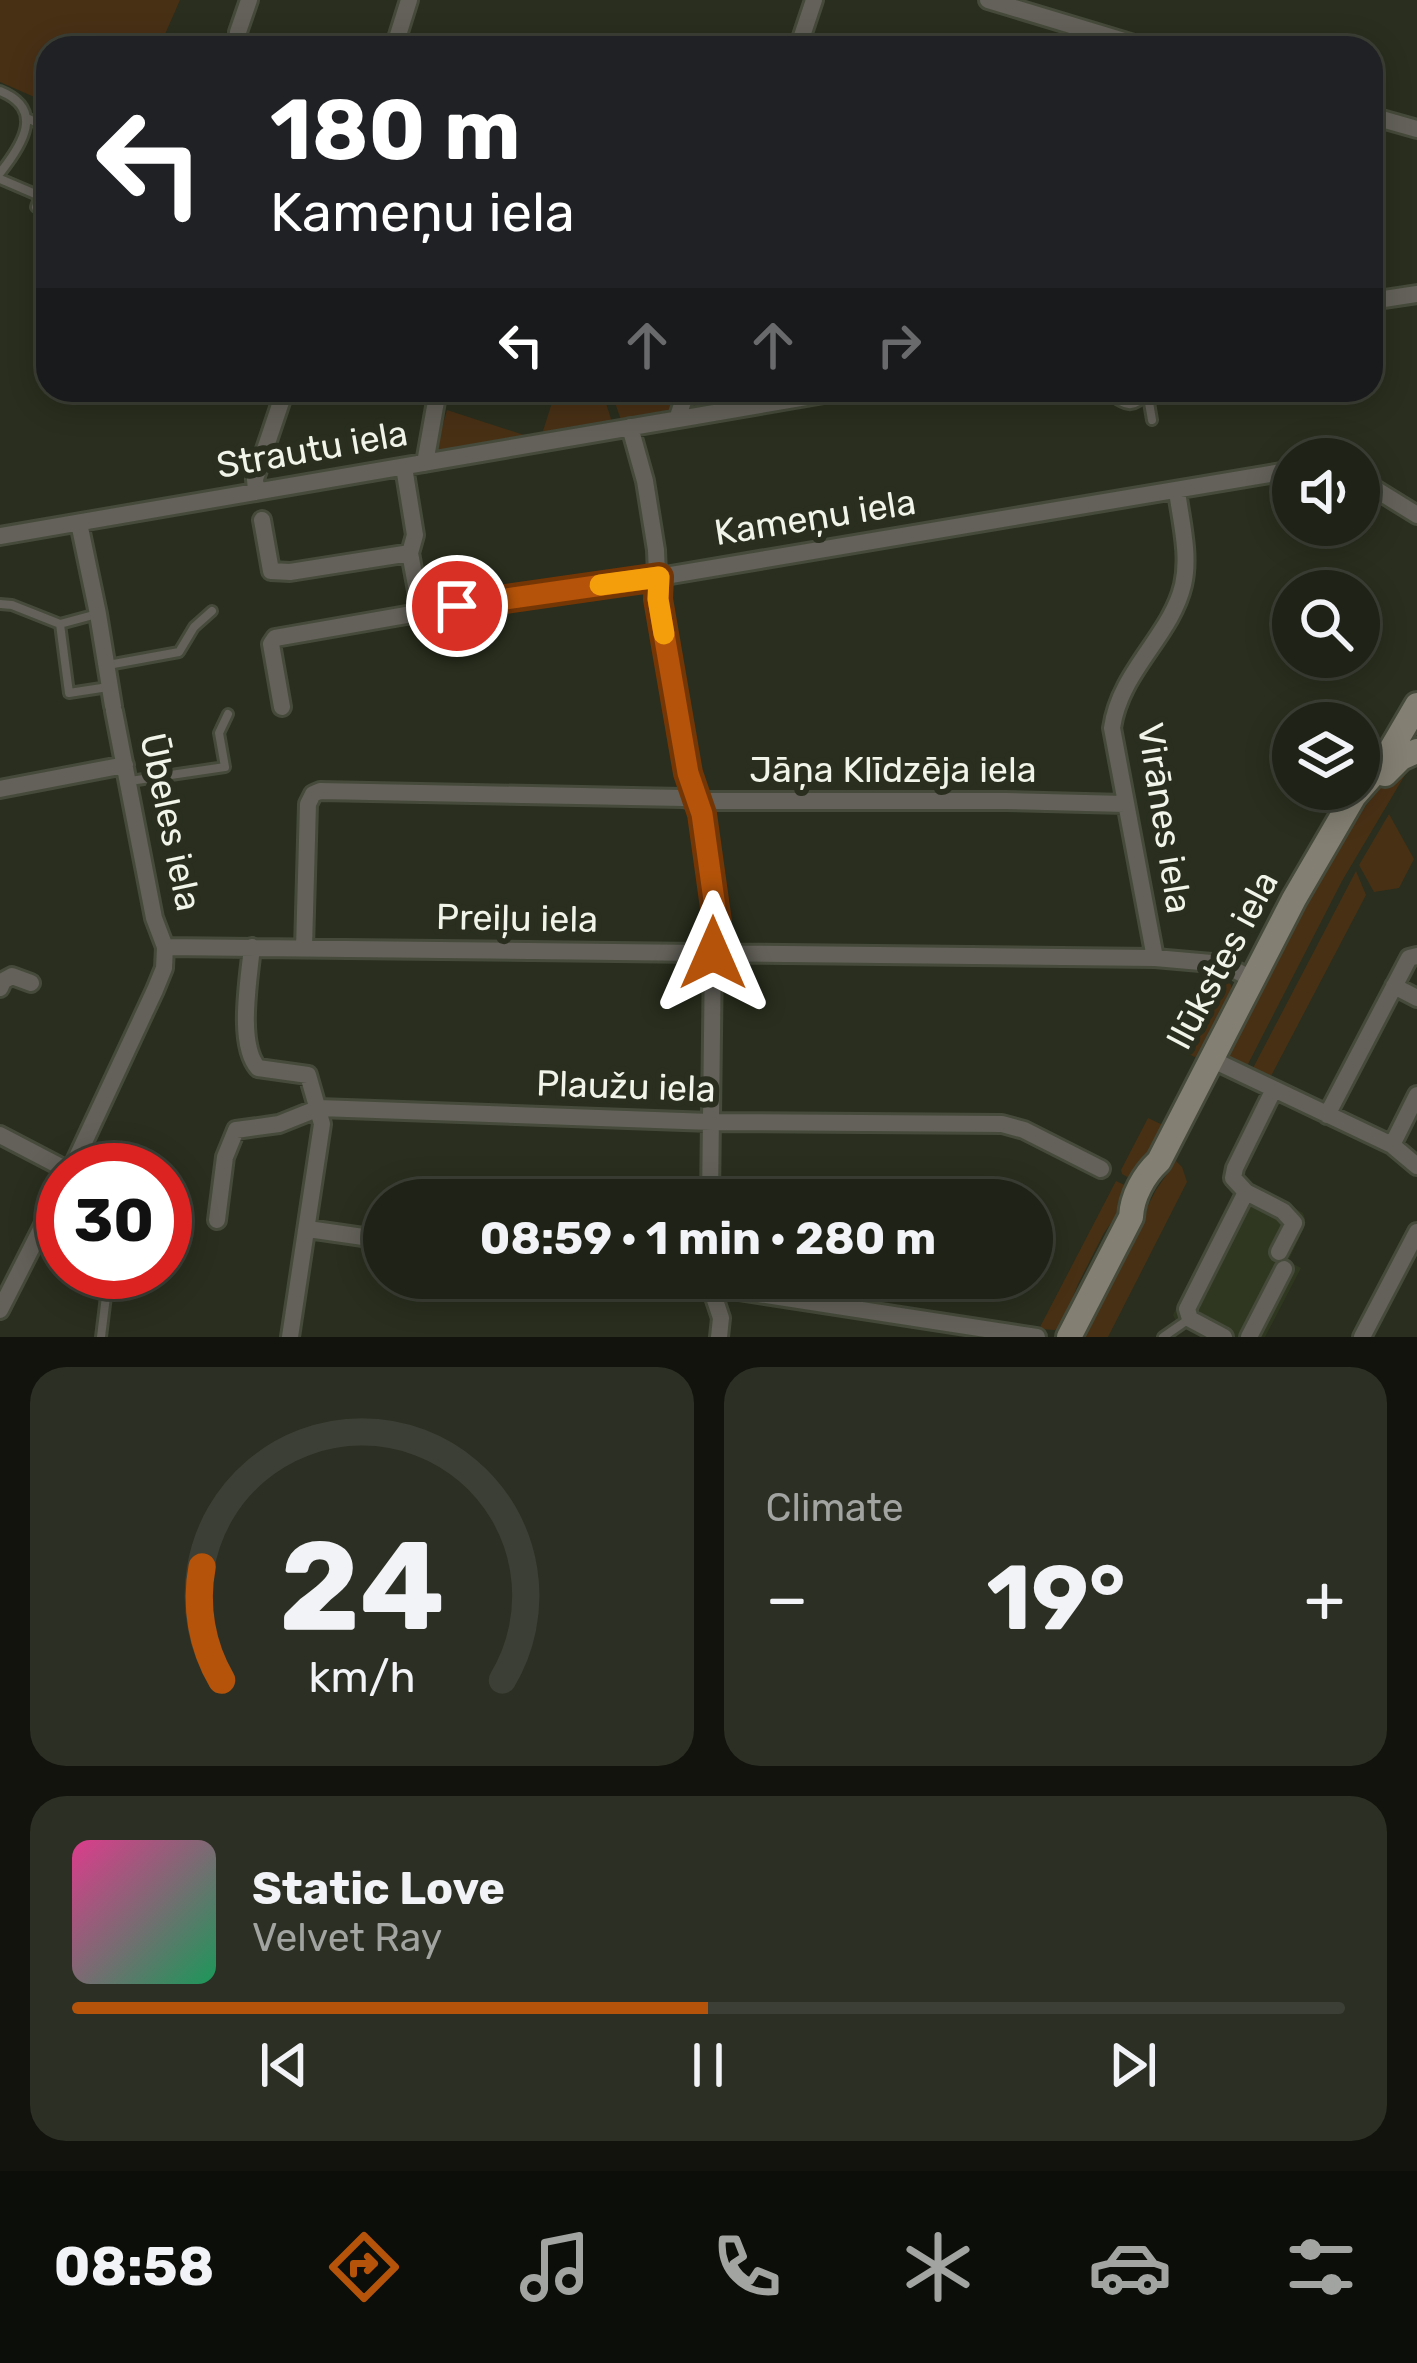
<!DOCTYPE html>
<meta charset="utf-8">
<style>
:root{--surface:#1f2216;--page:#2c2f23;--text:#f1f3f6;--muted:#a1a4a1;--line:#3c3f35;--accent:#b45309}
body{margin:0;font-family:Rubik,sans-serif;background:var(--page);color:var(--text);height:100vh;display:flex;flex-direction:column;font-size:45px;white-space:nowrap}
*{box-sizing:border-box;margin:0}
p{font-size:39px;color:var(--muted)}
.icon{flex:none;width:66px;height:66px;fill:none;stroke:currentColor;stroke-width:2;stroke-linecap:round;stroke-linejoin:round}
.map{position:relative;height:1337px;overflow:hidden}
.sheet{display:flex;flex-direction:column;gap:30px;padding:30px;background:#11130c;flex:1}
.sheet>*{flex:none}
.banner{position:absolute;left:36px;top:36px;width:1347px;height:366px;border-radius:36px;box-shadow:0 6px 30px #0003,0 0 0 3px var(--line);background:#202124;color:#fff;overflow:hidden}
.fabs{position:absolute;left:1272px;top:438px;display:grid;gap:24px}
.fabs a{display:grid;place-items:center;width:108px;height:108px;border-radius:50%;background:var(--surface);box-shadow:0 6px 30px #0003,0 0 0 3px var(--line);font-size:60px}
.speed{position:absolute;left:36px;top:1143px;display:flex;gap:24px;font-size:60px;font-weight:700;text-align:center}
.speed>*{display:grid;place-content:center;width:156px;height:156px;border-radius:50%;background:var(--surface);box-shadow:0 6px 30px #0003,0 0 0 3px var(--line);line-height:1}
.speed .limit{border:18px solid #d22;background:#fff;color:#111}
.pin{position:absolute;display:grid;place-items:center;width:102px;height:102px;color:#fff;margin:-51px;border:6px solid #fff;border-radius:50%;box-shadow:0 3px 12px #0007}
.me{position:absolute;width:132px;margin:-66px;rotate:0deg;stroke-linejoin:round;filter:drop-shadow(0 0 9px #0008)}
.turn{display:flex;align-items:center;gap:42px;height:252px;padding:0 36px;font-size:54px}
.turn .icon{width:156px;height:156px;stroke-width:2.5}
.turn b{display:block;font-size:84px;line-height:102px}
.lanes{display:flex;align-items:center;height:114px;padding:0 36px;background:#0003;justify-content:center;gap:60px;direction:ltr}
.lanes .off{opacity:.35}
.big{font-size:90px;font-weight:700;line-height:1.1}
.sheet .widget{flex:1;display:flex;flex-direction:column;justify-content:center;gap:18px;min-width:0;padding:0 42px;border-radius:36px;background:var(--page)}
.sheet .dial{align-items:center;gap:0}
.dial svg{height:312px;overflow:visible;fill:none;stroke:var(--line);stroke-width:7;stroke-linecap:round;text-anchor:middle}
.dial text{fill:var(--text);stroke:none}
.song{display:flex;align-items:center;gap:36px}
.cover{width:144px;height:144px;border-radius:18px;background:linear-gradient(135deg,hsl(330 70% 55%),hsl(150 70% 35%))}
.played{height:12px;border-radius:6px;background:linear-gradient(90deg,var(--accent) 50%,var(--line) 50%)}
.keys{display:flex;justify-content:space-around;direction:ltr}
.heat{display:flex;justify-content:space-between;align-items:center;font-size:66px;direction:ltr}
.sheet .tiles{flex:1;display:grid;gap:30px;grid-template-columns:1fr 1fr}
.widget:last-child{grid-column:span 2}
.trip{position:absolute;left:363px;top:1179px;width:690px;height:120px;border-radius:60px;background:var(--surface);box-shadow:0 6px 30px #0003,0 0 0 3px var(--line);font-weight:700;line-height:120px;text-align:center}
.tab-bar{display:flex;height:192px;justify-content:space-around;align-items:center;background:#0c0e09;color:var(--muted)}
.tab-bar .icon{width:84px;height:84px}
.tab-bar .active{color:var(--accent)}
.tab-bar b{font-size:54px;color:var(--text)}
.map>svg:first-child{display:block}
.built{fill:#303720}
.green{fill:#483015}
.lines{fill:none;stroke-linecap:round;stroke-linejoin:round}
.lane-casing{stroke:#454a3a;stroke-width:14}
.street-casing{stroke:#454a3a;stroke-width:22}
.secondary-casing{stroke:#454a3a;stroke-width:30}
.lane{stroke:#636159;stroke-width:8}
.street{stroke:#636159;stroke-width:16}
.secondary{stroke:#837f72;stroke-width:24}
.route-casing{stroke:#753606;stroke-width:30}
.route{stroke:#b45309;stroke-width:21}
.slow{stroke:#f59e0b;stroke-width:21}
.labels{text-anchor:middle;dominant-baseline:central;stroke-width:12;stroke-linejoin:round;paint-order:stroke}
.street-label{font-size:36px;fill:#f0f4e9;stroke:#292e1e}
</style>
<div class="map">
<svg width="1417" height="1337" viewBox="0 0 1417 1337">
<rect width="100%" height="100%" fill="#292e1e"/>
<path class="built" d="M1242 1179 1303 1213 1305 1219 1303 1230 1288 1261 1301 1268 1265 1337H1206L1176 1321 1173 1315Z"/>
<path class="green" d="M0 0H180L159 48H48V103L0 82Z
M556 390H573L605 400 612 422 542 434Z
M615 390H677L669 411 621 420 613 397Z
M447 410 533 438 438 452 436 448Z
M1415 758 1342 881 1246 1068 1234 1061 1228 1054 1232 1040 1304 903 1365 807 1397 766Z
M1389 814 1414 859 1399 888 1374 892 1359 865Z
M1356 871 1366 895 1271 1076 1253 1068Z
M1222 975 1231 985V998L1199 1059 1182 1051Z
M1148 1118 1165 1126 1134 1181 1122 1174 1121 1170Z
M1176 1161 1182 1167 1187 1182 1108 1337H1086V1325L1156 1190Z
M1116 1181 1131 1188 1129 1197 1104 1233 1078 1284 1062 1325 1055 1330 1039 1329Z"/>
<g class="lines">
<defs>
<path id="lane" d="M0 91C45 109 23 144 0 173
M27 118 48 128
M0 179 40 196 36 207 48 212
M1104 390C1123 402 1131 414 1147 392
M1147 391 1152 420
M0 604 12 605 60 624
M97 614 60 624 69 693 108 687
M108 665 179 652 194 627 212 611
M130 781 225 767 219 733 228 714
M101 1337 109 1272
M1163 1337 1189 1319"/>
<path id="street" d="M988 0 1147 48
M238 32 249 0
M394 48 409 0
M798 48 814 0
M1371 116 1417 129
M1371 301 1417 294
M677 419 687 390
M630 427 645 481 656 550 658 599 688 773 702 814 717 922 713 953 710 1200
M425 463 438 390
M404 467 415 535 410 553 421 612
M1359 479 1417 515
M256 492 255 479 285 390
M262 520 271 571 290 572 410 553
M79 523 98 614 113 706
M0 536 847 390
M282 707 271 644 275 638 492 600 659 577 1293 470
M114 711 154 918 165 947
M0 789 125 765
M252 947C249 979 237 1044 258 1068L308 1075 322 1124 290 1337
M304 948 308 804 313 794 320 791 683 798 699 801H1005L1125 804
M1155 958 1112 728C1120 671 1171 636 1183 585 1190 555 1181 522 1177 491
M1394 986 1417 998
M0 988 3 981 12 976 31 983
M1211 1059 1392 1145 1417 1166
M1327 1115 1409 958 1417 956
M0 1135 67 1170
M1392 1145 1417 1095
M71 1170 155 990 164 968 165 947 1155 958 1223 964 1252 979
M1246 1192 1283 1211 1294 1223 1279 1252
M217 1220 225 1157 236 1130 279 1124 319 1108 711 1122 1002 1124 1024 1130 1101 1169
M308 1229 384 1240
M655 1278 1037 1337
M708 1279 721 1318 719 1337
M0 1310 63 1186
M1224 1337 1190 1319 1187 1309 1246 1192 1233 1178 1235 1168 1274 1089
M1249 1337 1284 1269
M1362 1337 1417 1232"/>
<path id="secondary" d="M1385 774 1401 758 1417 751
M1069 1337 1131 1217C1132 1196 1144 1175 1159 1161L1294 899 1354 796 1383 763 1417 705"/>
</defs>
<use href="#lane" class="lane-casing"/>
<use href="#street" class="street-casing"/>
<use href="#secondary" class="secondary-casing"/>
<use href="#lane" class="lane"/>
<use href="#street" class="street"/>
<use href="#secondary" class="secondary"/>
</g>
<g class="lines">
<defs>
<path id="route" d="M457 606 659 577 658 599 688 773 702 814 717 922 713 953"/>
</defs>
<use href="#route" class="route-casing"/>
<use href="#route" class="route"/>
<path class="slow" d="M600 585 659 577 658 599 664 634"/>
</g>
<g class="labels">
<g class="street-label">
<text transform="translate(312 449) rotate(-10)">Strautu iela</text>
<text transform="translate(815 517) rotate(-9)">Kameņu iela</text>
<text x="893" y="769">Jāņa Klīdzēja iela</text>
<text transform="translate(1165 818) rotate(81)">Virānes iela</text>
<text transform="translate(171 822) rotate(78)">Ūbeles iela</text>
<text transform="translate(517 918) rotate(1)">Preiļu iela</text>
<text transform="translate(1222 960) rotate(-62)">Ilūkstes iela</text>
<text transform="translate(626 1086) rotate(2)">Plaužu iela</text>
</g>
</g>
</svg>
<div class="fabs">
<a><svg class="icon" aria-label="sound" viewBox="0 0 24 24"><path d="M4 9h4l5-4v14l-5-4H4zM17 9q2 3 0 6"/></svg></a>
<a><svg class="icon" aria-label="search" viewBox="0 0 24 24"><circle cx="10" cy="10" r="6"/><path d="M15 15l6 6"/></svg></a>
<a><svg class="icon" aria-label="layers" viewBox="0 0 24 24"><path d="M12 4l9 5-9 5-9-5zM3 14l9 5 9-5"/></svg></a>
</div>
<div class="speed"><div class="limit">30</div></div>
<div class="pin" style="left:457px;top:606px;background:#d93025"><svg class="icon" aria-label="arrive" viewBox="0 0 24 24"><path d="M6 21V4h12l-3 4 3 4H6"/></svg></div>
<svg class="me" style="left:713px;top:953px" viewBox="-20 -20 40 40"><path d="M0-17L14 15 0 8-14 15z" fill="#b45309" stroke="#fff" stroke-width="4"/></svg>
<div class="trip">08:59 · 1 min · 280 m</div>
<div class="banner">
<div class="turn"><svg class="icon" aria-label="left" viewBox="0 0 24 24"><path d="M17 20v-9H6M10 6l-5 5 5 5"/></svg><div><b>180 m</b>Kameņu iela</div></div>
<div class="lanes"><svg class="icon" aria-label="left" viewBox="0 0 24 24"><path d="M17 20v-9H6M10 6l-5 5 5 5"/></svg><svg class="icon off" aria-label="ahead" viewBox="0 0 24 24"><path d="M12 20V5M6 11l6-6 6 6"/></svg><svg class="icon off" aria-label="ahead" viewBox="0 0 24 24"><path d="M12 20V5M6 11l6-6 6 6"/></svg><svg class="icon off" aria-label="right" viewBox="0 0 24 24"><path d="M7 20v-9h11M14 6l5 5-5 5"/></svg></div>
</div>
</div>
<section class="sheet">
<div class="tiles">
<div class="widget dial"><svg viewBox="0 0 100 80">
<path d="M14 69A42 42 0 1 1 86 69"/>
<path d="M14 69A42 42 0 0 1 9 40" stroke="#b45309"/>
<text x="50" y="56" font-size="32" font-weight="700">24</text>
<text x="50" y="72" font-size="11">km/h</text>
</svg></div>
<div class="widget"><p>Climate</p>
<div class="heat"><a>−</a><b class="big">19°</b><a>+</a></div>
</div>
<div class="widget">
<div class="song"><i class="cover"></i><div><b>Static Love</b><p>Velvet Ray</p></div></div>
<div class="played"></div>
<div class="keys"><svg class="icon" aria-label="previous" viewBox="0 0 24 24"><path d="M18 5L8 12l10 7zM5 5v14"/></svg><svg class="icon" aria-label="pause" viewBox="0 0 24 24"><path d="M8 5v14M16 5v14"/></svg><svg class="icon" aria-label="next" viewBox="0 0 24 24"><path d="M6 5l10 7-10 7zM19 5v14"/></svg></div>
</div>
</div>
</section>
<nav class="tab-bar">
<b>08:58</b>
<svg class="icon active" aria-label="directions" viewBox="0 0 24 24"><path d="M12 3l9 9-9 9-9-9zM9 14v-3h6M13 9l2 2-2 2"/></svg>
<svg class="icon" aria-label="music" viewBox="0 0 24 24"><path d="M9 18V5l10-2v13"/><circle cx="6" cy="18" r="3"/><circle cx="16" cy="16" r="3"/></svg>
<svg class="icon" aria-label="phone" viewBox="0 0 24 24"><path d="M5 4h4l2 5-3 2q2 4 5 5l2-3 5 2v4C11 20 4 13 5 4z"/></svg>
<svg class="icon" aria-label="climate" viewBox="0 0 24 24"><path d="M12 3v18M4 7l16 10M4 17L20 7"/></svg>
<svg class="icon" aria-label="car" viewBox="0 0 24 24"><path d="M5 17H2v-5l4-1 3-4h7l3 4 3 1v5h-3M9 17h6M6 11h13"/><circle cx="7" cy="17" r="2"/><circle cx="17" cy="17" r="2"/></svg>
<svg class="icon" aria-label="filters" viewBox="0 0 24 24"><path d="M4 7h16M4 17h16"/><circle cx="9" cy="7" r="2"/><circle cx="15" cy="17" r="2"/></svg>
</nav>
